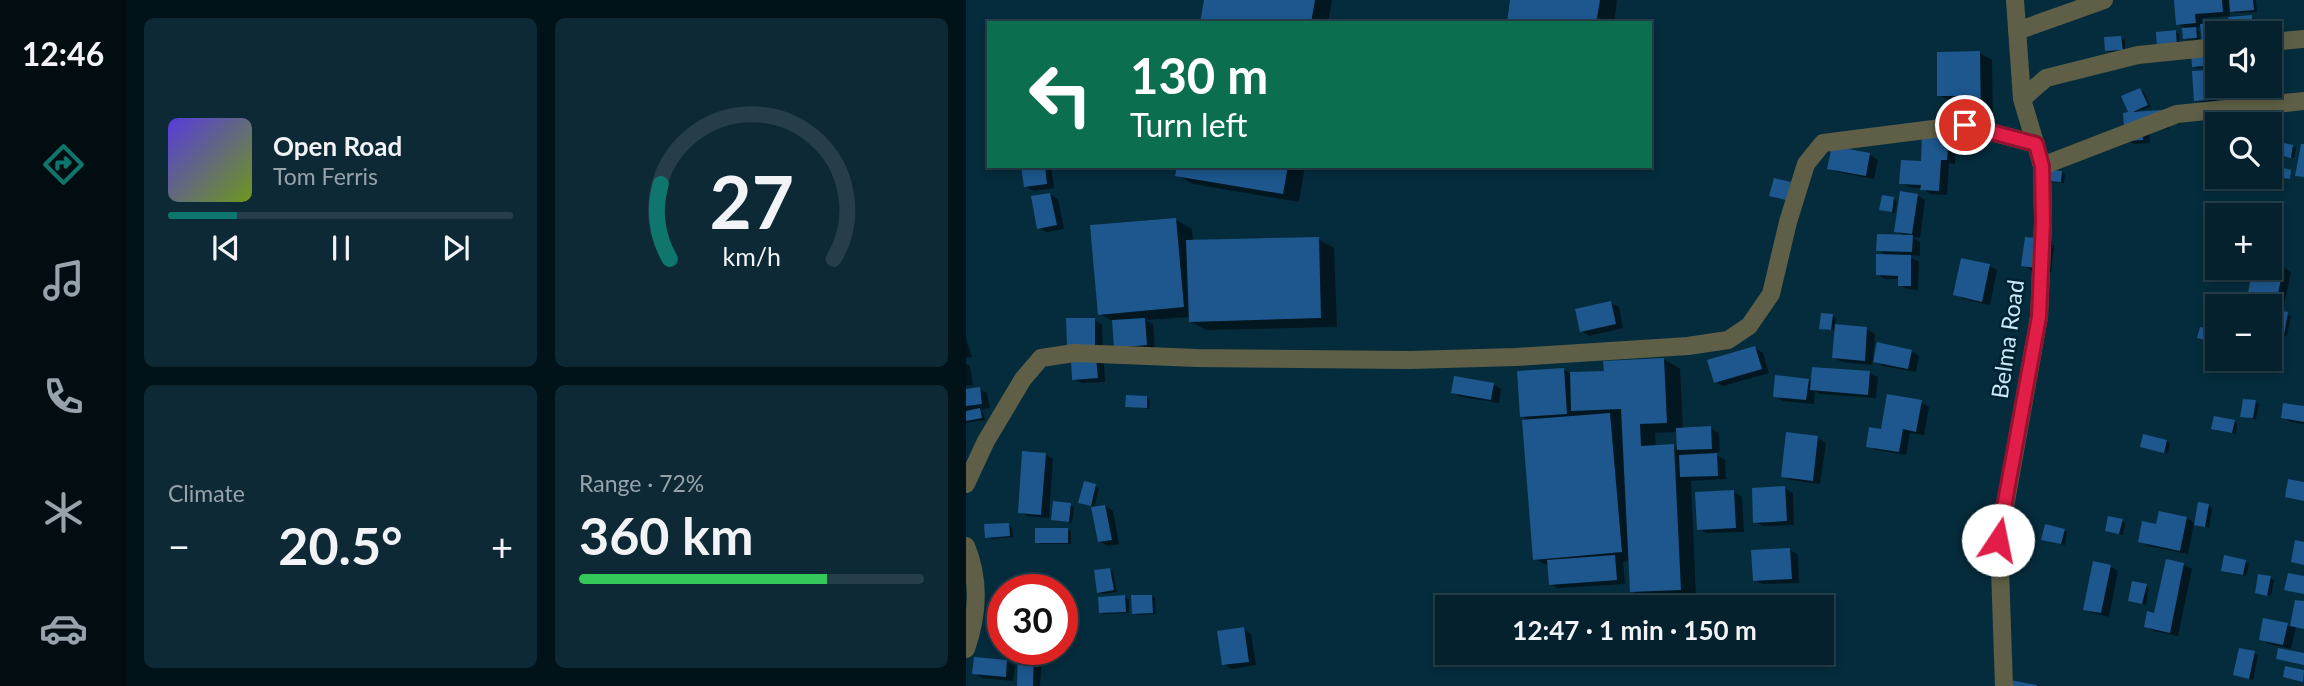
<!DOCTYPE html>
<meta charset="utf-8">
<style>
:root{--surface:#04212d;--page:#0d2935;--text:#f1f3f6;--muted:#97a3aa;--line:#253e49;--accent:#0f766e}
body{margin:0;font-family:Lato,sans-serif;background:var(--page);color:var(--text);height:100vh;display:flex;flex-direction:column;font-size:26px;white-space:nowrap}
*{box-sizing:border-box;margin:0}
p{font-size:23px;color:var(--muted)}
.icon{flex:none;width:38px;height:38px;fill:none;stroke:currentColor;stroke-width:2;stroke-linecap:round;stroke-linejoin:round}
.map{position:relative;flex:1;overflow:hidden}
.panel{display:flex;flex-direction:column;gap:18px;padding:18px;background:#021219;width:840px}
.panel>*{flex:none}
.top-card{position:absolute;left:21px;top:21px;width:665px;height:147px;border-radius:0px;box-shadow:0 4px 10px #0003,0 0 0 2px var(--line);background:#0b6e4f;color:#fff;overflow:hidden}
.tools{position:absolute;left:1239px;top:21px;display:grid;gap:14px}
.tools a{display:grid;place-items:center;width:77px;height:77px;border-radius:0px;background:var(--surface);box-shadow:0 4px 10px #0003,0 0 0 2px var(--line);font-size:35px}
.speed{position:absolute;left:21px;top:574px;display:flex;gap:14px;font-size:35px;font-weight:700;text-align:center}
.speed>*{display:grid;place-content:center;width:91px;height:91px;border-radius:50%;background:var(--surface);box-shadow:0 4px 10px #0003,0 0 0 2px var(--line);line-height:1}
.speed .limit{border:10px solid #d22;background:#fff;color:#111}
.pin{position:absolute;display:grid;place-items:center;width:60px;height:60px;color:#fff;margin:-30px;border:4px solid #fff;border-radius:50%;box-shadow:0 2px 7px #0007}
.me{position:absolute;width:77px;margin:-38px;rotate:11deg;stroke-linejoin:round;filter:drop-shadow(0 0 5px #0008)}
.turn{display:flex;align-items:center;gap:24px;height:147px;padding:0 28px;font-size:32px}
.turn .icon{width:91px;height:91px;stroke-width:2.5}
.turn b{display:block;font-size:49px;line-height:60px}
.big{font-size:52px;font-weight:700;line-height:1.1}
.panel .card{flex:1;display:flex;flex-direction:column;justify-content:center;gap:10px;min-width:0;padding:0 24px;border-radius:10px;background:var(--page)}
.panel .dial{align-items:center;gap:0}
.dial svg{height:182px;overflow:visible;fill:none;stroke:var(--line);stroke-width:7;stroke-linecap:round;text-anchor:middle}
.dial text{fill:var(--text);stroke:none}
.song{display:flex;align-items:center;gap:21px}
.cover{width:84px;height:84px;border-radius:10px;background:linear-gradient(135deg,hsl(250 70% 55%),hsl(80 70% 35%))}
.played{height:7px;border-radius:4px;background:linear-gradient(90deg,var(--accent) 20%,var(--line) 20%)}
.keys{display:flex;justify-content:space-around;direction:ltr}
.heat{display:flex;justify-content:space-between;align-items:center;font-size:38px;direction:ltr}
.charge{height:10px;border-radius:5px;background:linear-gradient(90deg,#34c759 72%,var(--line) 0)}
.panel .tiles{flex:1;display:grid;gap:18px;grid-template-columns:repeat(2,1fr)}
.trip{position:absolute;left:469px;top:595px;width:399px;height:70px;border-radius:0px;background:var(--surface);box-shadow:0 4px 10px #0003,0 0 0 2px var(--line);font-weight:700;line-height:70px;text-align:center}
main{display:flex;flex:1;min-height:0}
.dock{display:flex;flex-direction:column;width:126px;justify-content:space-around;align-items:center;background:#020d12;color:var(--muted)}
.dock .icon{width:49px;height:49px}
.dock .on{color:var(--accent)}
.dock b{font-size:32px;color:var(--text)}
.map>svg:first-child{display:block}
.shadow{fill:#0007;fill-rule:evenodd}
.building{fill:#1d578d}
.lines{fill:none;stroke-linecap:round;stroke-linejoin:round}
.minor{stroke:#5e5f46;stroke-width:18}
.route-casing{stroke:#92132f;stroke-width:18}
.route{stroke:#e11d48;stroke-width:12}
.labels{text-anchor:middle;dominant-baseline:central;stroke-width:5;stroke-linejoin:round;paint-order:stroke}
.street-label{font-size:23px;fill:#c7e9fa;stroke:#002231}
</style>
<main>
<nav class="dock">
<b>12:46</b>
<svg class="icon on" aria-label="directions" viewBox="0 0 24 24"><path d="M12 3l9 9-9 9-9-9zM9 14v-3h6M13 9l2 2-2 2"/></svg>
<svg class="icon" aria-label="music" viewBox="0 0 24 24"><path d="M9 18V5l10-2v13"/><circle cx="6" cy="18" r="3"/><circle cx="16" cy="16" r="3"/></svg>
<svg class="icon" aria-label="phone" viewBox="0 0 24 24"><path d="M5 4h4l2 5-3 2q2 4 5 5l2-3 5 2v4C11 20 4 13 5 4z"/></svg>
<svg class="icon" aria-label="climate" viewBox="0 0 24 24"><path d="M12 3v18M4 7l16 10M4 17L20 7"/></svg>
<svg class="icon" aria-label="car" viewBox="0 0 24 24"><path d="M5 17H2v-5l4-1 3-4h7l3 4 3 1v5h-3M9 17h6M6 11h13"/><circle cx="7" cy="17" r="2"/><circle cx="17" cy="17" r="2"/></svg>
</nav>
<section class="panel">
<div class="tiles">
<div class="card">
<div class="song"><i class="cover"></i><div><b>Open Road</b><p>Tom Ferris</p></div></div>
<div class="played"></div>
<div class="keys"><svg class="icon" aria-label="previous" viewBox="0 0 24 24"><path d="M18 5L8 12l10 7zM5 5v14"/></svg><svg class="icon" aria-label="pause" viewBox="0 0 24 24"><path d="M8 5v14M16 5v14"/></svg><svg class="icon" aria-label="next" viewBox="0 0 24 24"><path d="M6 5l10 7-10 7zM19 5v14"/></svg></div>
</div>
<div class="card dial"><svg viewBox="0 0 100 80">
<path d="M14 69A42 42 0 1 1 86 69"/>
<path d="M14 69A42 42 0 0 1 10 36" stroke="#0f766e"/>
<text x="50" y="56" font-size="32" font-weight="700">27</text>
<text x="50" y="72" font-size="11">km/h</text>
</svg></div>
<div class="card"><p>Climate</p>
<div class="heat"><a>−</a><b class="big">20.5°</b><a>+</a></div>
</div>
<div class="card"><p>Range · 72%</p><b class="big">360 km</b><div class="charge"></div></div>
</div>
</section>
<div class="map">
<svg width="1338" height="686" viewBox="0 0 1338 686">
<rect width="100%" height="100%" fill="#052c3c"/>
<path class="shadow" d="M240 0H366L362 23H236Z
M546 0H649L651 1 648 23H542Z
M1210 0H1290L1291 12 1269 13 1264 10V18L1285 16 1293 21 1295 33H1266L1264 16 1236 18 1237 26 1257 23 1261 25 1262 33H1251V42L1236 27 1227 28 1233 31 1234 39 1222 40 1219 38 1218 27 1211 24Z
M1210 32 1213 34 1214 48 1193 47Z
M1155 38 1159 40V51L1144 52 1140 50Z
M1251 52V67L1231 68 1228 66Z
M1014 53 1026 60 1027 128H1012L999 102H985L973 95Z
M1251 70V86H1293L1294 91 1270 94 1263 90 1264 99 1252 100V103L1238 104 1230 100 1242 72 1248 75V71Z
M1174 90 1178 92 1185 107 1170 112 1203 117V129L1183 130 1184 143 1169 144 1161 140 1165 114Z
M982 137 990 142 989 164 983 163 981 195 964 194 956 188 943 187 935 183Z
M1327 147 1330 148 1328 158 1312 155Z
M867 148 904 155 912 160 908 179 871 172 863 168Z
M57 166H85L88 188 68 191 59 186Z
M212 166H339L333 202 227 184 211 175Z
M1096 172 1099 174 1098 183 1076 181Z
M84 194 92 199 98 229 81 232 73 228Z
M951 195 959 200 954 238 946 237 954 242V256L941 255 953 262 952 290 942 289 933 285 934 279H919L911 274 923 257 912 250 940 237 930 231Z
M927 199 931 201 929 213 915 209Z
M210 220 226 229 227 241 352 239 368 248 371 327 240 330 224 321V317L180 320 187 324 189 349 150 347 148 322 134 314Z
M1304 236 1311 239 1309 252 1304 251Z
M1080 241 1088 246 1085 272 1065 270 1057 265Z
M1304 265 1317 267 1325 272 1318 306 1291 301 1283 297 1289 268H1304Z
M1023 266 1031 270 1024 305 997 299 989 294Z
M645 303 653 307 657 328 623 336 615 331Z
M1304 309 1325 316 1321 336 1310 334 1304 329Z
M866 316 870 318 869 326 901 329 909 334 907 359 945 351 953 356 950 372 917 366 907 360 906 365 876 362 868 358 870 331 855 328Z
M128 320 136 324 137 351 103 346Z
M0 338 6 357 0 358Z
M789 348 797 353 803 373 757 386 749 382Z
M130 359 138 364 139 382 116 383 108 379Z
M698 359 714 369 717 430 744 428 753 433 754 452 747 453 759 460 760 479 725 481 730 598 682 600 666 591 664 561 657 562 659 584 592 588 584 584 583 566 569 559 564 421 556 416 598 370 605 374 640 372ZM712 432 713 449 707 446 690 447 689 433Z
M0 364 4 366 7 385 0 386Z
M904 373 912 377 910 398 854 394 849 391 848 404 817 401 809 396 842 380 847 383Z
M527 384 535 389 533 403 495 397 487 392Z
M13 389 21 393 24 408 13 410 17 412 19 420 0 423V390Z
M181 398 184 400V409L161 406Z
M955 402 963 407 958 435 944 433 940 455 910 450 902 446Z
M1289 402 1293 404 1290 419 1276 416Z
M1319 405 1338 408V424L1325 422 1316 417Z
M1268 421 1271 423 1270 434 1251 430Z
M852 438 860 443 854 484 825 480 817 476Z
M1201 441 1204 443 1202 453 1180 448Z
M79 454 87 459 83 518 62 516 53 512Z
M129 486 133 488 128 508 139 506 147 511 153 544 141 546 133 541 126 506 114 502Z
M818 488 827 493 828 525 797 526 789 522Z
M768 492 776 497 778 532 741 533 733 529Z
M104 505 108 507 106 523 87 519Z
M1243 506 1246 508 1243 528 1228 523 1222 554 1182 546 1174 541 1191 526 1221 518 1230 524Z
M1156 521 1159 523 1157 535 1141 530Z
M43 525 46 527 47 537 24 539 21 537Z
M101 529 105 531V544H75L71 542Z
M1098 530 1101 532 1099 545 1081 541Z
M824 550 832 555 833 583 797 584 788 580Z
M1279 562 1283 564 1280 576 1260 572Z
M1218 565 1226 569 1212 636 1188 631 1180 626 1190 615Z
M1144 566 1152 571 1143 617 1127 613 1119 609Z
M144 570 147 572 151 592 137 594 133 592Z
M1304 578 1308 580 1305 596 1291 592Z
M1180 586 1183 588 1180 605 1164 600Z
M186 596 189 598 190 614 171 615 167 613Z
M159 597 163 599V613L138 614 135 612Z
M1331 602 1338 603V627H1330L1325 649 1303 644 1295 639 1321 625 1325 627Z
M277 629 285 634 290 665 266 669 258 664Z
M67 652 76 657 74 686H55Z
M1288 653 1292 655 1287 680 1269 675Z
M41 662 49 666 47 681 16 678 8 673Z"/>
<path class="building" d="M238 0H349L345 23H234Z
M544 0H634L630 23H541Z
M1208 0H1256L1257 12 1229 14 1230 23 1210 25Z
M1263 0H1287L1288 10 1264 12Z
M1286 15 1288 33H1264L1262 17Z
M1258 21 1259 33H1251V41L1236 43 1234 24Z
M1230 27 1231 38 1217 39 1216 28Z
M1210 30 1211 47 1191 48 1190 32Z
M1155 36 1157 50 1139 51 1138 37Z
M1014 51 1015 122H998V96H971V52Z
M1251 51V65L1226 67 1225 53Z
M1246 69H1251V86H1260L1261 98 1248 99Z
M1243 70 1245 100 1228 101 1226 71Z
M1265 86H1291V90L1265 93Z
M1174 88 1182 105 1167 112 1195 110 1196 125 1176 126 1177 140 1159 141 1157 113 1162 112 1155 96Z
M956 134 983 136 981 160H975L973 191 954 190 955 185 933 184 935 160 955 161Z
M1309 141 1327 145 1325 158 1307 154Z
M1335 144H1338V177L1329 176Z
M866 146 904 153 900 176 861 169Z
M55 166H79L81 184 58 187Z
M211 166H322L317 194 209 176Z
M1309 166 1325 170 1324 179 1307 176Z
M1071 169 1096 171 1095 182 1070 180Z
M808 178 825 182 820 200 803 196Z
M934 191 952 194 946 234 928 232Z
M84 193 91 225 71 229 65 196Z
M916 195 928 197 926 212 913 210Z
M210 218 218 307 132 315 124 225Z
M911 234 947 235 946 252 910 251Z
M353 237 355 318 223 322 220 240Z
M1059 237 1081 239 1077 269 1055 266Z
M910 254 945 255V286H932V276L910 275Z
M995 258 1024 264 1016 302 987 295Z
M1304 263 1318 265 1310 303 1281 298 1287 268H1304Z
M645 301 650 324 614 332 609 309Z
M1309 310 1322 312 1318 335 1305 333Z
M855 313 867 314 865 330 853 329Z
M100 318H129V347H101Z
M179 318 181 345 148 348 146 320Z
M869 324 901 327 899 361 866 358Z
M1234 327 1251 331 1249 342 1231 338Z
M911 342 946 350 942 369 907 362Z
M789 346 796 369 748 383 741 360Z
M130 357 132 378 106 380 105 359Z
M698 358 701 423 674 424 675 446 708 444 715 590 664 592 655 409 605 411 604 372 638 371 637 361Z
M846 367 904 371 902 395 844 390Z
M598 368 601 414 554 417 551 371Z
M809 375 843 379 840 400 807 397Z
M488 376 528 383 525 400 485 393Z
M14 387 16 404 0 406V389Z
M921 394 956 400 950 432 937 429 933 452 900 447 903 427 915 429Z
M160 395 181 396V408L159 407Z
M1277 399 1290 400 1287 418 1274 417Z
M1317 403 1338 406V422L1315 418Z
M14 408 16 418 0 421V411Z
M644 413 656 552 567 560 556 420Z
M1248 416 1269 420 1266 433 1245 429Z
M745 426 746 449 711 450 710 428Z
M820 432 852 436 847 481 815 477Z
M1177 434 1201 440 1198 453 1174 447Z
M56 451 80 453 75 515 52 513Z
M751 453 752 476 714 477 713 455Z
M1322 479 1338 482V501L1319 497Z
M118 481 130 484 125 506 112 503Z
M819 486 821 521 787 523 786 488Z
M768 490 770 528 731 530 729 492Z
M87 501 105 503 103 522 85 520Z
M1232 502 1243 504 1239 527 1228 525Z
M139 505 146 540 132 542 125 507Z
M1193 511 1221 517 1214 551 1172 542 1176 521 1190 524Z
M1142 516 1157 519 1153 534 1139 531Z
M43 523 44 536 19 538 18 524Z
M1079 524 1099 529 1095 544 1075 540Z
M69 528H102V543H69Z
M1329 540 1338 542V565L1325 562Z
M824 548 826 579 787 581 785 550Z
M649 555 651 580 583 585 581 560Z
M1258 555 1280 560 1277 575 1255 571Z
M1200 559 1218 563 1204 633 1178 627 1181 611 1188 613Z
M1127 561 1145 565 1135 613 1117 610Z
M144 568 148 590 131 593 128 570Z
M1322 573 1338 576V594L1318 590Z
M1292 574 1305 576 1301 596 1289 593Z
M1166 581 1181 584 1176 604 1162 601Z
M159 595 160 612 133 613 132 597Z
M165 595H186L187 613 166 614Z
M1329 600 1338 601V629L1324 626Z
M1297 618 1322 623 1317 645 1293 640Z
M278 627 283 662 256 665 251 631Z
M1273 648 1289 651 1283 679 1267 675Z
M1312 648 1338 653V665L1310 659Z
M52 650H68L67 686H51Z
M8 657 41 660 40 677 6 674Z
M1319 666 1338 670 1337 682 1317 677Z
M1044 680 1071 685V686H1043Z"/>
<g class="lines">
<path class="minor" d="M1051 31 1138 0
M1304 42 1338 39
M1056 99 1080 78 1172 55 1251 47
M1076 166 1211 114 1338 101
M0 484 20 441 57 379 75 358 108 353 230 358 444 360 550 357 722 346 762 340 783 326 805 294 822 222 840 164 857 143 999 125 1070 144
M0 546C14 580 12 615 0 649
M1038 686 1033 540 1073 317 1077 222 1076 166 1056 99 1049 0"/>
</g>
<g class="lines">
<defs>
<path id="route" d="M999 125 1070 144 1076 166 1077 222 1073 317 1032 540"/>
</defs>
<use href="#route" class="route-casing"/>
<use href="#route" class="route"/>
</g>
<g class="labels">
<g class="street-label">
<text transform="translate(1041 339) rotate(-82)">Belma Road</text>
</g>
</g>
</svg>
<div class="tools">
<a><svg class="icon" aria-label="sound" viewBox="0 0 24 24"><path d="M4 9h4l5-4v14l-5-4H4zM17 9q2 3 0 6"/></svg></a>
<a><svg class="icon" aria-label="search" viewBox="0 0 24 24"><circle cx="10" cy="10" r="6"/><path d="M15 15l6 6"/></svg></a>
<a>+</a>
<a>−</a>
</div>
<div class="speed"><div class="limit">30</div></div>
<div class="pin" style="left:999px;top:125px;background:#d93025"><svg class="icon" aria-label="arrive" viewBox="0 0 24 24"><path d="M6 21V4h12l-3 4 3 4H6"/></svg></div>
<svg class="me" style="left:1032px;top:540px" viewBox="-20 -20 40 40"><circle r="19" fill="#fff"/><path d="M0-13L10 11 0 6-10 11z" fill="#e11d48"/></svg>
<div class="trip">12:47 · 1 min · 150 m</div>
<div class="top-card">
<div class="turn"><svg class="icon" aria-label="left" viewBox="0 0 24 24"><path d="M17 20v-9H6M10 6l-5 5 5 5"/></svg><div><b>130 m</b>Turn left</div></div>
</div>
</div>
</main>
